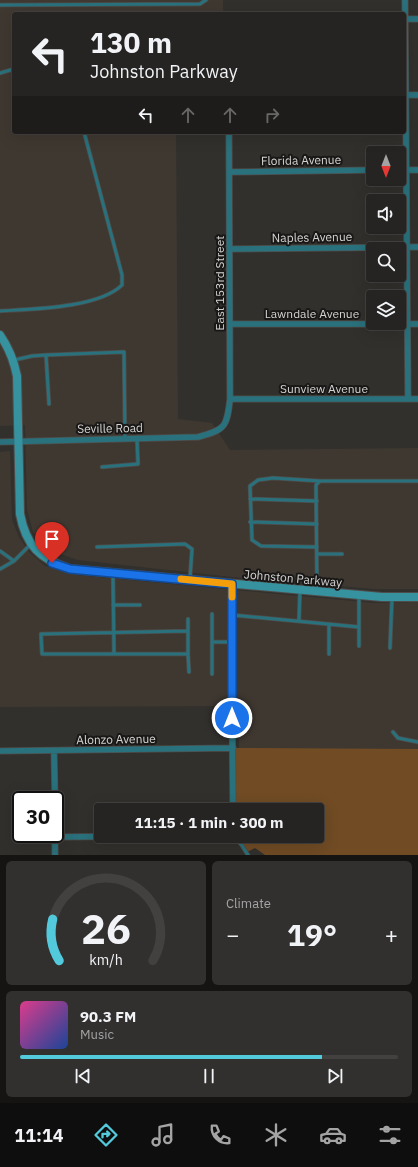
<!DOCTYPE html>
<meta charset="utf-8">
<style>
:root{--surface:#262422;--page:#32302f;--text:#f1f3f6;--muted:#a4a4a5;--line:#424140;--accent:#53cadc}
body{margin:0;font-family:"IBM Plex Sans",sans-serif;background:var(--page);color:var(--text);height:100vh;display:flex;flex-direction:column;font-size:15px;white-space:nowrap}
*{box-sizing:border-box;margin:0}
p{font-size:13px;color:var(--muted)}
.icon{flex:none;width:22px;height:22px;fill:none;stroke:currentColor;stroke-width:2;stroke-linecap:round;stroke-linejoin:round}
.map{position:relative;height:855px;overflow:hidden}
.drawer{display:flex;flex-direction:column;gap:6px;padding:6px;background:#151413;flex:1}
.drawer>*{flex:none}
.guide{position:absolute;left:12px;top:12px;width:394px;height:122px;border-radius:4px;box-shadow:0 4px 16px #0002,0 0 0 1px var(--line);background:#262422;color:var(--text);overflow:hidden}
.needle{width:26px;rotate:180deg}
.buttons{position:absolute;left:366px;top:146px;display:grid;gap:8px}
.buttons a{display:grid;place-items:center;width:40px;height:40px;border-radius:4px;background:var(--surface);box-shadow:0 4px 16px #0002,0 0 0 1px var(--line);font-size:20px}
.speed{position:absolute;left:12px;top:791px;display:flex;gap:8px;font-size:20px;font-weight:700;text-align:center}
.speed>*{display:grid;place-content:center;width:52px;height:52px;border-radius:50%;background:var(--surface);box-shadow:0 4px 16px #0002,0 0 0 1px var(--line);line-height:1}
.speed .limit{border:2px solid #111;border-radius:6px;background:#fff;color:#111}
.pin{position:absolute;display:grid;place-items:center;width:34px;height:34px;color:#fff;margin:-41px -17px;border-radius:50% 50% 50% 0;rotate:-45deg;box-shadow:0 0 4px #0007}
.pin .icon{rotate:45deg}
.me{position:absolute;width:44px;margin:-22px;rotate:0deg;stroke-linejoin:round;filter:drop-shadow(0 0 3px #0008)}
.turn{display:flex;align-items:center;gap:14px;height:84px;padding:0 12px;font-size:18px}
.turn .icon{width:52px;height:52px;stroke-width:2.5}
.turn b{display:block;font-size:28px;line-height:34px}
.lanes{display:flex;align-items:center;height:38px;padding:0 12px;background:#0003;justify-content:center;gap:20px;direction:ltr}
.lanes .off{opacity:.35}
.big{font-size:30px;font-weight:800;line-height:1.1}
.drawer .widget{flex:1;display:flex;flex-direction:column;justify-content:center;gap:6px;min-width:0;padding:0 14px;border-radius:6px;background:var(--page)}
.drawer .dial{align-items:center;gap:0}
.dial svg{height:104px;overflow:visible;fill:none;stroke:var(--line);stroke-width:7;stroke-linecap:round;text-anchor:middle}
.dial text{fill:var(--text);stroke:none}
.song{display:flex;align-items:center;gap:12px}
.cover{width:48px;height:48px;border-radius:6px;background:linear-gradient(135deg,hsl(330 70% 55%),hsl(220 70% 35%))}
.played{height:4px;border-radius:2px;background:linear-gradient(90deg,var(--accent) 80%,var(--line) 80%)}
.keys{display:flex;justify-content:space-around;direction:ltr}
.heat{display:flex;justify-content:space-between;align-items:center;font-size:22px;direction:ltr}
.drawer .tiles{flex:1;display:grid;gap:6px;grid-template-columns:1fr 1fr}
.widget:last-child{grid-column:span 2}
.trip{position:absolute;left:94px;top:803px;width:230px;height:40px;border-radius:4px;background:var(--surface);box-shadow:0 4px 16px #0002,0 0 0 1px var(--line);font-weight:800;line-height:40px;text-align:center}
.tabs{display:flex;height:64px;justify-content:space-around;align-items:center;background:#0f0e0e;color:var(--muted)}
.tabs .icon{width:28px;height:28px}
.tabs .on{color:var(--accent)}
.tabs b{font-size:18px;color:var(--text)}
.map>svg:first-child{display:block}
.built{fill:#3f3831}
.green{fill:#704b24}
.lines{fill:none;stroke-linecap:round;stroke-linejoin:round}
.lane-casing{stroke:#4f4d4b;stroke-width:4.5}
.street-casing{stroke:#4f4d4b;stroke-width:7}
.secondary-casing{stroke:#4f4d4b;stroke-width:10}
.lane{stroke:#29717c;stroke-width:3}
.street{stroke:#29717c;stroke-width:5.5}
.secondary{stroke:#37929f;stroke-width:8}
.route-casing{stroke:#114b97;stroke-width:10}
.route{stroke:#1a73e8;stroke-width:7}
.slow{stroke:#f59e0b;stroke-width:7}
.labels{text-anchor:middle;dominant-baseline:central;stroke-width:4;stroke-linejoin:round;paint-order:stroke}
.street-label{font-size:12px;fill:#d5d3d2;stroke:#191817}
</style>
<div class="map">
<svg width="418" height="855" viewBox="0 0 418 855">
<rect width="100%" height="100%" fill="#32302d"/>
<path class="built" d="M0 0H223V14H14V132H176L178 419 212 423 230 450 418 448V589H375L232 577 78 560 52 551 33 532 27 509 25 425 0 426Z
M10 451 12 520 19 537 30 553 45 566 77 575 374 603 418 602V749H239V706L0 707V452Z"/>
<path class="green" d="M233 748 418 749V855H265L255 848 247 852 233 836H317V810H233Z"/>
<g class="lines">
<defs>
<path id="lane" d="M0 5 200 4 206 0
M0 73 14 69
M0 311C32 309 99 308 122 285V275L84 132
M46 355 124 352 125 439
M14 360 32 356 46 355 49 404
M102 467 138 464 137 439
M250 499 317 501
M250 522 317 524
M97 547 185 544 192 549 190 578
M317 547 261 546 252 540 250 486 258 480 273 478 320 481
M0 551 14 561
M317 554H342
M0 569 14 561 31 544
M113 575 114 654
M317 590 316 485 320 481H418
M113 605H140
M212 614V674
M232 615 359 627
M188 619V631L41 634 42 654H188V631
M299 620 300 590
M212 642H232
M359 646V596
M390 648 392 598
M188 654 189 672
M329 654V624
M393 732 398 738 418 742
M233 837 241 844 248 855"/>
<path id="street" d="M405 0 408 399
M404 19H418
M404 95H418
M399 170H418
M230 172 373 170
M230 249 418 247
M230 324H418
M230 399H418
M0 442 198 437C225 430 227 427 230 399L229 132
M231 584 233 810
M0 751 233 748
M54 751 55 800
M55 811V855
M227 836H233
M55 837 173 836"/>
<path id="secondary" d="M0 335C9 348 14 361 17 376L20 514C26 546 40 559 70 569L382 597H418"/>
</defs>
<use href="#lane" class="lane-casing"/>
<use href="#street" class="street-casing"/>
<use href="#secondary" class="secondary-casing"/>
<use href="#lane" class="lane"/>
<use href="#street" class="street"/>
<use href="#secondary" class="secondary"/>
</g>
<g class="lines">
<defs>
<path id="route" d="M52 563 70 569 232 584V718"/>
</defs>
<use href="#route" class="route-casing"/>
<use href="#route" class="route"/>
<path class="slow" d="M181 579 232 584V597"/>
</g>
<g class="labels">
<g class="street-label">
<text transform="translate(301 160) rotate(-1)">Florida Avenue</text>
<text transform="translate(312 237) rotate(-1)">Naples Avenue</text>
<text transform="translate(219 283) rotate(-90)">East 153rd Street</text>
<text x="312" y="313">Lawndale Avenue</text>
<text x="324" y="388">Sunview Avenue</text>
<text transform="translate(110 428) rotate(-1)">Seville Road</text>
<text transform="translate(293 578) rotate(5)">Johnston Parkway</text>
<text transform="translate(116 739) rotate(-1)">Alonzo Avenue</text>
</g>
</g>
</svg>
<div class="buttons">
<a><svg class="needle" viewBox="-14 -14 28 28"><path d="M0-13l5 13h-10z" fill="#e53935"/><path d="M0 13l5-13h-10z" fill="#a4a4a5"/></svg></a>
<a><svg class="icon" aria-label="sound" viewBox="0 0 24 24"><path d="M4 9h4l5-4v14l-5-4H4zM17 9q2 3 0 6"/></svg></a>
<a><svg class="icon" aria-label="search" viewBox="0 0 24 24"><circle cx="10" cy="10" r="6"/><path d="M15 15l6 6"/></svg></a>
<a><svg class="icon" aria-label="layers" viewBox="0 0 24 24"><path d="M12 4l9 5-9 5-9-5zM3 14l9 5 9-5"/></svg></a>
</div>
<div class="speed"><div class="limit">30</div></div>
<div class="pin" style="left:52px;top:563px;background:#d93025"><svg class="icon" aria-label="arrive" viewBox="0 0 24 24"><path d="M6 21V4h12l-3 4 3 4H6"/></svg></div>
<svg class="me" style="left:232px;top:718px" viewBox="-20 -20 40 40"><circle r="17" fill="#1a73e8" stroke="#fff" stroke-width="3"/><path d="M0-11L8 9 0 5-8 9z" fill="#fff"/></svg>
<div class="trip">11:15 · 1 min · 300 m</div>
<div class="guide">
<div class="turn"><svg class="icon" aria-label="left" viewBox="0 0 24 24"><path d="M17 20v-9H6M10 6l-5 5 5 5"/></svg><div><b>130 m</b>Johnston Parkway</div></div>
<div class="lanes"><svg class="icon" aria-label="left" viewBox="0 0 24 24"><path d="M17 20v-9H6M10 6l-5 5 5 5"/></svg><svg class="icon off" aria-label="ahead" viewBox="0 0 24 24"><path d="M12 20V5M6 11l6-6 6 6"/></svg><svg class="icon off" aria-label="ahead" viewBox="0 0 24 24"><path d="M12 20V5M6 11l6-6 6 6"/></svg><svg class="icon off" aria-label="right" viewBox="0 0 24 24"><path d="M7 20v-9h11M14 6l5 5-5 5"/></svg></div>
</div>
</div>
<section class="drawer">
<div class="tiles">
<div class="widget dial"><svg viewBox="0 0 100 80">
<path d="M14 69A42 42 0 1 1 86 69"/>
<path d="M14 69A42 42 0 0 1 9 37" stroke="#53cadc"/>
<text x="50" y="56" font-size="32" font-weight="700">26</text>
<text x="50" y="72" font-size="11">km/h</text>
</svg></div>
<div class="widget"><p>Climate</p>
<div class="heat"><a>−</a><b class="big">19°</b><a>+</a></div>
</div>
<div class="widget">
<div class="song"><i class="cover"></i><div><b>90.3 FM</b><p>Music</p></div></div>
<div class="played"></div>
<div class="keys"><svg class="icon" aria-label="previous" viewBox="0 0 24 24"><path d="M18 5L8 12l10 7zM5 5v14"/></svg><svg class="icon" aria-label="pause" viewBox="0 0 24 24"><path d="M8 5v14M16 5v14"/></svg><svg class="icon" aria-label="next" viewBox="0 0 24 24"><path d="M6 5l10 7-10 7zM19 5v14"/></svg></div>
</div>
</div>
</section>
<nav class="tabs">
<b>11:14</b>
<svg class="icon on" aria-label="directions" viewBox="0 0 24 24"><path d="M12 3l9 9-9 9-9-9zM9 14v-3h6M13 9l2 2-2 2"/></svg>
<svg class="icon" aria-label="music" viewBox="0 0 24 24"><path d="M9 18V5l10-2v13"/><circle cx="6" cy="18" r="3"/><circle cx="16" cy="16" r="3"/></svg>
<svg class="icon" aria-label="phone" viewBox="0 0 24 24"><path d="M5 4h4l2 5-3 2q2 4 5 5l2-3 5 2v4C11 20 4 13 5 4z"/></svg>
<svg class="icon" aria-label="climate" viewBox="0 0 24 24"><path d="M12 3v18M4 7l16 10M4 17L20 7"/></svg>
<svg class="icon" aria-label="car" viewBox="0 0 24 24"><path d="M5 17H2v-5l4-1 3-4h7l3 4 3 1v5h-3M9 17h6M6 11h13"/><circle cx="7" cy="17" r="2"/><circle cx="17" cy="17" r="2"/></svg>
<svg class="icon" aria-label="filters" viewBox="0 0 24 24"><path d="M4 7h16M4 17h16"/><circle cx="9" cy="7" r="2"/><circle cx="15" cy="17" r="2"/></svg>
</nav>
